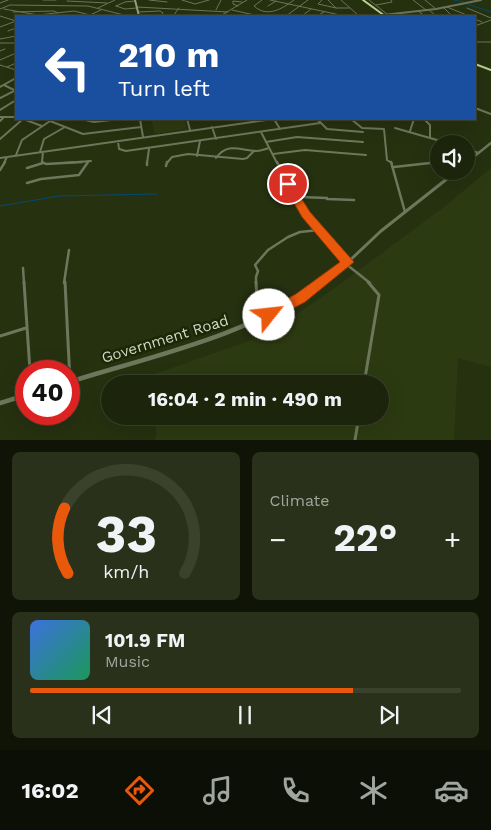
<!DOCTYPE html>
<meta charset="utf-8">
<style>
:root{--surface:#1c250c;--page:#29311a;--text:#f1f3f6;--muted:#a0a59d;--line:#3a422d;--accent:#ea580c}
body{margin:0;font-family:"Work Sans",sans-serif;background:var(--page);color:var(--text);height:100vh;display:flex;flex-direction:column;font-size:19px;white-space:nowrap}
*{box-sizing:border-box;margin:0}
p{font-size:16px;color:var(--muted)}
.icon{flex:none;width:28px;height:28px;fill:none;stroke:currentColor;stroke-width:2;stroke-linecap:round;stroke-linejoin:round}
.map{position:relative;height:440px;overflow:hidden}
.details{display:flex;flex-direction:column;gap:12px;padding:12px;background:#0f1407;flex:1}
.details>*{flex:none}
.guide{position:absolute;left:15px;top:15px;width:461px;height:105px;border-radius:0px;box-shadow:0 5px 20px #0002,0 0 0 1px var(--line);background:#1a4fa0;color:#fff;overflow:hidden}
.tools{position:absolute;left:430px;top:135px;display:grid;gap:10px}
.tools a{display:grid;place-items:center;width:45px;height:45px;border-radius:50%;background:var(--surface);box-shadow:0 5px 20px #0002,0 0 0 1px var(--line);font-size:25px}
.speed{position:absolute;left:15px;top:360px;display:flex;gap:10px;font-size:25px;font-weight:700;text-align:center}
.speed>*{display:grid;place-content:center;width:65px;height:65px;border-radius:50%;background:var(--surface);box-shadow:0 5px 20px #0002,0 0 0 1px var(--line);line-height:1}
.speed .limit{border:8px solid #d22;background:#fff;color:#111}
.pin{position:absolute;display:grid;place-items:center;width:42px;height:42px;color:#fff;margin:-21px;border:2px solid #fff;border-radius:50%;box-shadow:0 1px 5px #0007}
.me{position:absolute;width:55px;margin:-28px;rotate:61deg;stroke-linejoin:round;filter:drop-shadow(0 0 4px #0008)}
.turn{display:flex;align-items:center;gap:18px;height:105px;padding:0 20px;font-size:22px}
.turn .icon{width:65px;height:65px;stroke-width:2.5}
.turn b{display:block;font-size:35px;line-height:42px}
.big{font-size:38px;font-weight:700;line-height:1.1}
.details .tile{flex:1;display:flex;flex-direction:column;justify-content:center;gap:8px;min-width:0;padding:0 18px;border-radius:8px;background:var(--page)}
.details .dial{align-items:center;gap:0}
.dial svg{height:130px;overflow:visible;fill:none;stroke:var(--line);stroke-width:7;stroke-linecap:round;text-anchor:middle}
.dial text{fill:var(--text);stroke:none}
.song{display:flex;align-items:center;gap:15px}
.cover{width:60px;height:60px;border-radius:8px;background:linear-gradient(135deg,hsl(220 70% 55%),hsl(150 70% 35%))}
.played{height:5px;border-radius:2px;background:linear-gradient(90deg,var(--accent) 75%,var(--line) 75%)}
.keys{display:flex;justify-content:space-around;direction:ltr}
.heat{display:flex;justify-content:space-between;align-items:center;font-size:28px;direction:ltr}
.details .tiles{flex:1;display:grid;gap:12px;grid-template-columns:1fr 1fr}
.tile:last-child{grid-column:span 2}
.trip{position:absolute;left:101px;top:375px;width:288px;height:50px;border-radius:25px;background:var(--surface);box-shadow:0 5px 20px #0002,0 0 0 1px var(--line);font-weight:700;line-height:50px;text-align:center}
.menu{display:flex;height:80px;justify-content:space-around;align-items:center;background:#0b0f05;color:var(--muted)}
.menu .icon{width:35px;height:35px}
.menu .active{color:var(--accent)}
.menu b{font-size:22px;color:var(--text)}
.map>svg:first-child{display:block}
.built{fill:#2c3a11}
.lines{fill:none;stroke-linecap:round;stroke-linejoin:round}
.stream{stroke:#054874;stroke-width:1}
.minor-far3{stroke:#6c775c;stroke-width:1}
.minor-far2{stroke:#6c775c;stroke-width:2}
.minor-far1{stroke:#6c775c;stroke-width:2.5}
.minor{stroke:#6c775c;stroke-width:3}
.tertiary-far3{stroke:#6c775c;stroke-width:2}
.tertiary-far2{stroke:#6c775c;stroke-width:2.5}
.tertiary-far1{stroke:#6c775c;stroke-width:3}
.tertiary{stroke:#6c775c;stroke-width:4.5}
.secondary{stroke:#91a276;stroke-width:2}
.trunk{stroke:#bad292;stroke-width:2}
.route{fill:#ea580c;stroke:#983908}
.labels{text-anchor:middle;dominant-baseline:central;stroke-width:5;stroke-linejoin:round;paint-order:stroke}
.street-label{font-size:15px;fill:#d2dac7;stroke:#1c2706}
</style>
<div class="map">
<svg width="491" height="440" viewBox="0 0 491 440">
<rect width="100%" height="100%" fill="#263110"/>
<path class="built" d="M151 119H184L187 129 155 134Z
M491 168V367L458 358 454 440H154L157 434 153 416H380V384H147L146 377 266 335 339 285 444 207Z"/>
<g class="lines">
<path class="stream" d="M454 0 464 2
M467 4 491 12
M0 206 59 196 157 194"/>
<path class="minor-far3" d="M43 0H56
M149 0 167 2
M182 0 195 4 209 0
M262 0 254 6C267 18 282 9 294 0
M270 0 345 16 358 15
M322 0 318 4 336 8H349
M328 0 336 8
M341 0 358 15
M369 0 387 14
M413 0 426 10
M425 0 436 9
M67 1 107 3
M0 3 8 0
M376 5 392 2 391 0
M116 6 125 9 137 8
M116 6 125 2 135 1
M238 6 233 4V1L242 2
M268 6 276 1
M137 7 228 12
M443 7 452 16
M447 7 469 16
M98 8 115 0
M467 8 491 18
M0 9 10 5 88 6 128 16
M4 9 38 15 74 11 90 15 101 10
M216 10 221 0
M232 10 259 16
M429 10 436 16
M418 11 425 16
M13 12 54 11 58 13
M138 12 160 11 163 13 161 16
M225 14 233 16
M0 16 16 21
M173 16 179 8
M220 16 247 0
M286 16 308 0
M302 16 311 9
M317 16 324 12
M475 19 482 22
M475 26 491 20
M0 27 16 21
M8 31 16 28
M0 39 16 36
M475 42H491
M0 43H16
M0 51 5 49
M0 60 16 53
M0 65 16 70
M7 67 16 63"/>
<path class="minor-far2" d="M4 85 14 90
M0 87 16 78
M0 98 16 90
M475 108 491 114
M0 110 16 100
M0 117H16
M23 119 42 126
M81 119 94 122 120 119
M140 119 143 137
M187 119 190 130
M274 119 280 129
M317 119 327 129 363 132
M351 119 362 128 384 129 387 160 392 163
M424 119 430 125V137
M187 120 197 119
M0 121 4 117
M50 121 83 134 141 127
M212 127 216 139
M395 128 451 144
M410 131 414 119
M261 132 277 163
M0 139 23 119
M118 141 119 149 126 151 320 123
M266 142 297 137 363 142
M466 149 479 153
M40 152 44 139 65 127
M43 152 42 162 44 163
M273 154 305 150 366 155
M16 155 22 140 53 119
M197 156 200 141
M0 158 273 119
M216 158C228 141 241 151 257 151 261 151 265 149 269 148
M4 163 7 157
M63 163 91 161
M87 163 88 161
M147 163 149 149
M167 163 172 157 188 154 243 159 247 158 254 151
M431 163 439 162"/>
<path class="minor-far1" d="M42 162 46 164 82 162
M277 162 301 208 348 262
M391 162 405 212
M147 165V162
M166 166 167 162
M394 167 439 162
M27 168 43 163
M0 170 5 162
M27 183 41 179 79 175 88 162
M301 197 327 198
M327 199 354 200
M346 264 370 283
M23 268 24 283
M64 283 69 250
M256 283V277L258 271 255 265 268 250 288 237 300 232 319 230"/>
<path class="minor" d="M24 282 30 371
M65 282 70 381
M253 323 249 315 257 300 256 282
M0 336 26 328
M364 384 379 295 368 282
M355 440 359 416"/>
<path class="tertiary-far3" d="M383 15 436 9 481 0"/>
<path class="tertiary-far2" d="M466 163 491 143"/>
<path class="tertiary-far1" d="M466 163 468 162
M321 283 346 264 381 231 457 171"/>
<path class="tertiary" d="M69 382C152 356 252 335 322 282
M0 403 26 395"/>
<path class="secondary" d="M135 0 139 16"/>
<path class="trunk" d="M363 0 385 16
M475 64 491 70"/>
</g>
<path class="route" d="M288 181 291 182 310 212 354 262 305 302 269 321 264 320 262 315 264 311 296 294 340 262 302 217 283 184Z"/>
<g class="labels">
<g class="street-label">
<text transform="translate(165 339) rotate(-17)">Government Road</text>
</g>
</g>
</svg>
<div class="tools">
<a><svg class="icon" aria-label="sound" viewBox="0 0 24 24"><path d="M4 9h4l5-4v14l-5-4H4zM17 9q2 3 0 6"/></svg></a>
</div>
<div class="speed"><div class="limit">40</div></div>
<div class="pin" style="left:288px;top:184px;background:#d93025"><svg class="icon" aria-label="arrive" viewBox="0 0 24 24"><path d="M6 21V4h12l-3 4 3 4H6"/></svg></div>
<svg class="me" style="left:269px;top:315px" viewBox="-20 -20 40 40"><circle r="19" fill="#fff"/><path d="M0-13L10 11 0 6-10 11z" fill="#ea580c"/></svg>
<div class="trip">16:04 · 2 min · 490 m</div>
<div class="guide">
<div class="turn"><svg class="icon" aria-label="left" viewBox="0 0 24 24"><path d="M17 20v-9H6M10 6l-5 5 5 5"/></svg><div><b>210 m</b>Turn left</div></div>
</div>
</div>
<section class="details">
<div class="tiles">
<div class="tile dial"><svg viewBox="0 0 100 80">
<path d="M14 69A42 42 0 1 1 86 69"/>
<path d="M14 69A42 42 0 0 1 12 29" stroke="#ea580c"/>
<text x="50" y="56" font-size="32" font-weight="700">33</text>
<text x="50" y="72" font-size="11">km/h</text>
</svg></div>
<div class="tile"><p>Climate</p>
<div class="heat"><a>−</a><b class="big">22°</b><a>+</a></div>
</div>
<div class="tile">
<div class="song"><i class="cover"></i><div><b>101.9 FM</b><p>Music</p></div></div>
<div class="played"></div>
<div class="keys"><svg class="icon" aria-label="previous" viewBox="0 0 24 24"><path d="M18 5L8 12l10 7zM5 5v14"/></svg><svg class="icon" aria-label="pause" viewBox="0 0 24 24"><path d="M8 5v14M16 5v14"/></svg><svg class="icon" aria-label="next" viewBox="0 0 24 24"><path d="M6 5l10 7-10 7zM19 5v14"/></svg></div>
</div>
</div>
</section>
<nav class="menu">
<b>16:02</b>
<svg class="icon active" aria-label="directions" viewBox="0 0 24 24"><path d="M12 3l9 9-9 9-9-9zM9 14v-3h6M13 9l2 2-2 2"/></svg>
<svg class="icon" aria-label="music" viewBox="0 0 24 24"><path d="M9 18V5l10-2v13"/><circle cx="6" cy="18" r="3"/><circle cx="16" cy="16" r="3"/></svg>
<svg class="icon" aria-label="phone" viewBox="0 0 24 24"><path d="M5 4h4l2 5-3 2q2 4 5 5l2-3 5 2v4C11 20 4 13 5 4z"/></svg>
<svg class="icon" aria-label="climate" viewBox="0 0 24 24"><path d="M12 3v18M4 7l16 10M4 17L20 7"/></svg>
<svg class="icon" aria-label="car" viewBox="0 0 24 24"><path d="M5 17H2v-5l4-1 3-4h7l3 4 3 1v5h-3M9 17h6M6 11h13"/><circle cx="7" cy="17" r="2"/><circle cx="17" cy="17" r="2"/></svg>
</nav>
